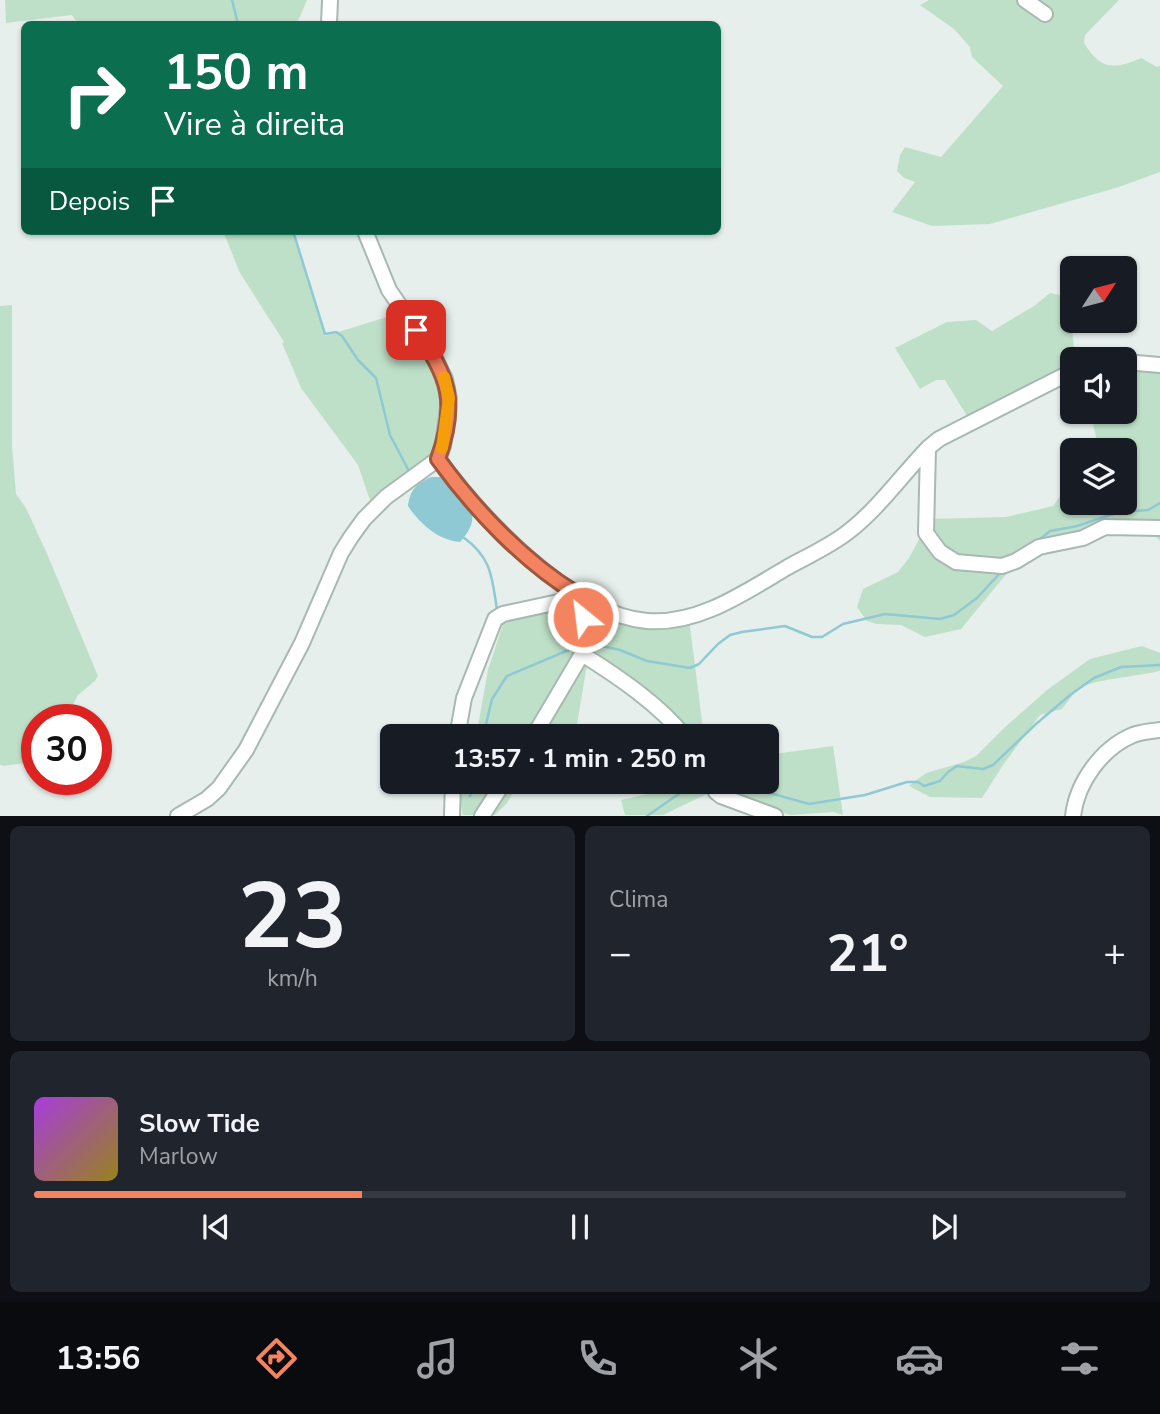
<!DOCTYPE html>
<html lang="pt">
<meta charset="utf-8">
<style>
:root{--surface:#171b24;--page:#20242c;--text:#f1f3f6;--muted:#9ea1a6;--line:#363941;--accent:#f4845f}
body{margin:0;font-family:"Nunito Sans",sans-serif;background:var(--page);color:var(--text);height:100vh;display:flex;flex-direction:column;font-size:26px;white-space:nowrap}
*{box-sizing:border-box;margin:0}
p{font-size:23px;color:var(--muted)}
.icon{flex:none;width:38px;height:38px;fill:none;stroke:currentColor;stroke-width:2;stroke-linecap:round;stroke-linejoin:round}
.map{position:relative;height:816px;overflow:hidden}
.drawer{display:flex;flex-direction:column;gap:10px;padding:10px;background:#0d0f14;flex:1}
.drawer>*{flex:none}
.banner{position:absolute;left:21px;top:21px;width:700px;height:214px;border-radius:10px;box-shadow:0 2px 5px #0004;background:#0b6e4f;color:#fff;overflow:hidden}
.needle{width:46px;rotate:54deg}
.tools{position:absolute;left:1060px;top:256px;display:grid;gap:14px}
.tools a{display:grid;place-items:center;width:77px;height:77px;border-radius:10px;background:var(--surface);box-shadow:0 2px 5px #0004;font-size:35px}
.speed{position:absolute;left:21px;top:704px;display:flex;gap:14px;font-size:35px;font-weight:700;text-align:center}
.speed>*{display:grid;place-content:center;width:91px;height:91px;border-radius:50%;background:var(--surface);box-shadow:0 2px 5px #0004;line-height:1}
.speed .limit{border:10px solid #d22;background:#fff;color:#111}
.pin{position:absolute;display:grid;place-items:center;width:60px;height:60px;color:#fff;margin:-30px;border-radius:14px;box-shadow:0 4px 10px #0006}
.me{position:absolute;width:77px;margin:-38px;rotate:331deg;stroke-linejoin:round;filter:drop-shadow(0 0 5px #0008)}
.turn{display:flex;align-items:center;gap:24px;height:147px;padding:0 28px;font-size:32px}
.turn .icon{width:91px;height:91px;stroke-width:2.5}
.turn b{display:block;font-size:49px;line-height:60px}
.then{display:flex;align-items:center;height:66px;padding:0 28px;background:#0003;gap:14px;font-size:26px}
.big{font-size:52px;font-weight:700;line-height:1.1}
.drawer .card{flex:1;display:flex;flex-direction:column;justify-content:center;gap:10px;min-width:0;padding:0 24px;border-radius:10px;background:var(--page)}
.drawer .dial{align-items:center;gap:0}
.dial b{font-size:91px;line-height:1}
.song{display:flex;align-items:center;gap:21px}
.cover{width:84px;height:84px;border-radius:10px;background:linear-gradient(135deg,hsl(280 70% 55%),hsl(50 70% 35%))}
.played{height:7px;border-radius:4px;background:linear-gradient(90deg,var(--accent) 30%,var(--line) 30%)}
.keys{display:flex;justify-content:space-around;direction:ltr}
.heat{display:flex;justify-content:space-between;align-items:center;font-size:38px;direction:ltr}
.drawer .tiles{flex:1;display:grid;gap:10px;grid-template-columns:1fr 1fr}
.card:last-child{grid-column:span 2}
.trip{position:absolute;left:380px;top:724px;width:399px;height:70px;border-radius:10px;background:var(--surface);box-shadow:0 2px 5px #0004;font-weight:700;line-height:70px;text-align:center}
.dock{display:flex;height:112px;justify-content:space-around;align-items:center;background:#090b0e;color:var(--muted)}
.dock .icon{width:49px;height:49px}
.dock .current{color:var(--accent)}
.dock b{font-size:32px;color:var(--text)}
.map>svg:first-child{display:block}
.green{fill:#bfe0c8}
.water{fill:#8ec9d4}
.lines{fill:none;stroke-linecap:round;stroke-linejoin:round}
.stream{stroke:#8ec9d4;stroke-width:2.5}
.minor-casing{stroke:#a8b8b2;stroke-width:18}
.minor{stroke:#fff;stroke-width:14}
.route-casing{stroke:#9f563e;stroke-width:18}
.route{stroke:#f4845f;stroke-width:12}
.slow{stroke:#f59e0b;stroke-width:12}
</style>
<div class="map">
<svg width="1160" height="816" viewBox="0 0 1160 816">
<rect width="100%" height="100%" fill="#e6efeb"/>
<path class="green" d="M5 0H307L297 24H78L72 15 6 23Z
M929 0H1119L1085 35 1084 43C1101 70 1114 70 1141 58L1157 67 1160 66V172L1119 187 990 224 932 226 892 212 915 182 904 178 897 171 900 155 905 147 941 157 1003 86 972 57 970 47 954 29 920 5Z
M223 231H292L325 336 397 314 417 322 442 350 456 387 454 436 429 466 373 509 358 465 301 388 282 343 284 342 240 273Z
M1050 293 1069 297 1075 359H1073V369L973 426 945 380H936L920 389 895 348 947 322 976 320 992 331 1034 306Z
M12 305V445L16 494 26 508 48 556 98 676 95 681 78 695 65 719H37V761L4 766 0 765V306Z
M1125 364H1160V541L1150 530 1062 542 1008 572 961 629 925 637 901 625 877 624 867 621 857 607 863 589 898 572 909 558 930 519 1006 517 1053 506 1073 478V502H1125V450H1095L1097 441 1090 411H1125Z
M588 594 614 612 689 619 704 737H689L594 655 586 670 575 737H476L488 670 507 612Z
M1142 646 1160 653V671C1134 677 1105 678 1079 687L1062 709 1040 715 1003 765 982 798 930 797 909 786 926 773 964 762 976 756 1004 728 1047 690 1090 659Z
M833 746 843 815 833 812 791 815 709 793 663 815H625L621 800 652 793 669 782H766L767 755Z
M457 782H519L507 803 495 815H463Z"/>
<path class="water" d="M431 477H446C466 500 486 514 460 542 438 540 420 524 408 506 410 490 416 484 431 477Z"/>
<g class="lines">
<path class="stream" d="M232 0 238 24
M293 231 325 334 336 332 342 336 358 360 376 378 390 435 410 473
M463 537C492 558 492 577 497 610
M1039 540 1050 531 1077 526 1119 512 1148 510 1160 503
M588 643 620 650 647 661 690 668 699 664 718 644 730 635 742 632 785 626 812 637H822L843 624 885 614 940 619 954 615 977 598 1001 572
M483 737 492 699 507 676 578 646
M731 782 809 804 865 795 907 782H918L924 786 940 781 948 772 957 766 983 769 993 765 1036 724 1070 695 1094 678 1121 667 1160 665
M470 796 473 782
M647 816 696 782"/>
<defs>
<path id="minor" d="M1025 0 1045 14
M329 24 330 0
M1125 362 1160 365
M928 448 926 533 940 552 956 562 1002 566 1016 561 1039 547 1083 538 1105 527 1160 528
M438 459C480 517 572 615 647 621 699 625 745 592 788 567 808 556 830 546 848 532 878 509 902 475 928 448L939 439 1073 371
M582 654C617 676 659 704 685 737
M457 737 464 698 495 619 503 614 577 598
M533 737 582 654 585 629 577 594
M711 782 716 792 721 796 775 816
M178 816 207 799 219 788 246 750 302 643 341 553 351 537 364 519 386 497 438 459 443 446 449 398 445 379 431 351 389 290 365 231
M452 816 453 782
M482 816 504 782
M1073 816C1077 782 1102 748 1133 735 1141 732 1151 731 1160 730"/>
</defs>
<use href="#minor" class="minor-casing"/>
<use href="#minor" class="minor"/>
</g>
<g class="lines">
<defs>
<path id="route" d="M416 330C449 377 458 403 438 459 474 509 524 562 577 594L583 617"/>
</defs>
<use href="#route" class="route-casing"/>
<use href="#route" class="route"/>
<path class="slow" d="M442 448 449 398 444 377"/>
</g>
</svg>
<div class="tools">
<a><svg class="needle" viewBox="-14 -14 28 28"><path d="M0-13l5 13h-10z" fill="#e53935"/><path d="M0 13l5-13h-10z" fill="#9ea1a6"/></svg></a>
<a><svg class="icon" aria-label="sound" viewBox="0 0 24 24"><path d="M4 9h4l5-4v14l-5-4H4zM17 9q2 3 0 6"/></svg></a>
<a><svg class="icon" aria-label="layers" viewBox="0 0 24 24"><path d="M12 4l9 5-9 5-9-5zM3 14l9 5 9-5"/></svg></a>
</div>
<div class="speed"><div class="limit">30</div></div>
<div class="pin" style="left:416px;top:330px;background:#d93025"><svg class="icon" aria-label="arrive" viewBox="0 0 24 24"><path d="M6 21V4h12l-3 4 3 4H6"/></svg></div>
<svg class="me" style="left:583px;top:617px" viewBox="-20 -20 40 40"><circle r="17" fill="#f4845f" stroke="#fff" stroke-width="3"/><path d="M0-11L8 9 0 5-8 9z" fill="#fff"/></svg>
<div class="trip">13:57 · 1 min · 250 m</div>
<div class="banner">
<div class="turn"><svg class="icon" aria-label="right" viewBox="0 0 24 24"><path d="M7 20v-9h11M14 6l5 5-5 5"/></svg><div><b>150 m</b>Vire à direita</div></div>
<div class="then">Depois<svg class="icon" aria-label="arrive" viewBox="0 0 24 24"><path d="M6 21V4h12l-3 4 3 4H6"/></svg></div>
</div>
</div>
<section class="drawer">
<div class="tiles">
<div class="card dial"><b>23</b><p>km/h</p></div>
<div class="card"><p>Clima</p>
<div class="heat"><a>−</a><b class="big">21°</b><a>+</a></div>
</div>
<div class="card">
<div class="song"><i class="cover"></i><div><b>Slow Tide</b><p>Marlow</p></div></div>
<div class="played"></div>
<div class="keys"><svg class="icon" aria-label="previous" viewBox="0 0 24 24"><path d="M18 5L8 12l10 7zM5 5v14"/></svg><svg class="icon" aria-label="pause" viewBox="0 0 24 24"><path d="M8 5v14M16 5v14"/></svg><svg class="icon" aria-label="next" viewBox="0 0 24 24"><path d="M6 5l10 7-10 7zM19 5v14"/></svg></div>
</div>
</div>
</section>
<nav class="dock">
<b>13:56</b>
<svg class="icon current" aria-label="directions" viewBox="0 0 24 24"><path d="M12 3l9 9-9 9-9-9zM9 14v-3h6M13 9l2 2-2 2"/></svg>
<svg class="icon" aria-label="music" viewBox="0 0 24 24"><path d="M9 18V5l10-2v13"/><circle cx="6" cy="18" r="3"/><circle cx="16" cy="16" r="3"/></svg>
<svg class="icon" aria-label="phone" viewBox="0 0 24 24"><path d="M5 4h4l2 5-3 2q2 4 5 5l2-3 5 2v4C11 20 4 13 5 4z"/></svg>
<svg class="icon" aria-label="climate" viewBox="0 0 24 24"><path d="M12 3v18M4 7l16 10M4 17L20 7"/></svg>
<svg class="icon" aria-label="car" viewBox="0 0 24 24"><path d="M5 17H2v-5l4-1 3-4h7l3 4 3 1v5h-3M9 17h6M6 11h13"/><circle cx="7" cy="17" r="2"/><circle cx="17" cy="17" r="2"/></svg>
<svg class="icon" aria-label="filters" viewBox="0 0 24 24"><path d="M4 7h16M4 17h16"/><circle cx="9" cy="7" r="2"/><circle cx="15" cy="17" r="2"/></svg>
</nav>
